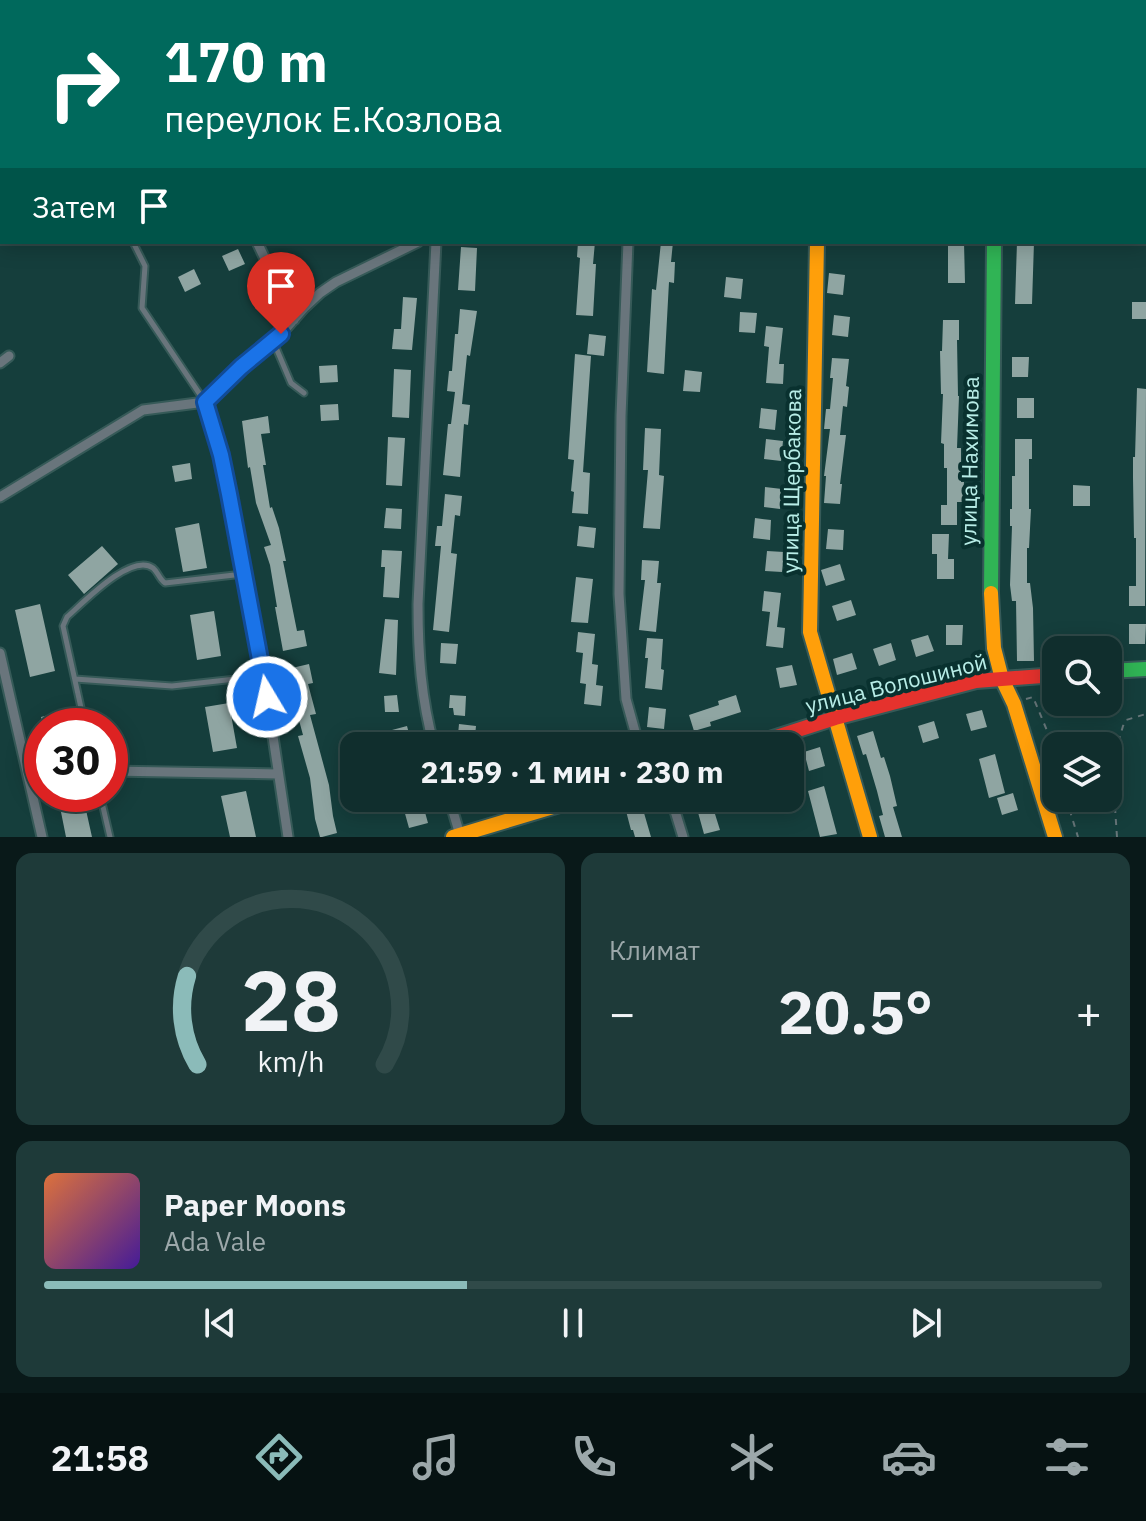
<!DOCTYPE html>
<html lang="ru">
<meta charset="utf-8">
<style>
:root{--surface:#102e2d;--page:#1e3a39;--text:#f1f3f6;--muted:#9ca8aa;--line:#304a49;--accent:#8bbbb9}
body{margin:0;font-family:"IBM Plex Sans",sans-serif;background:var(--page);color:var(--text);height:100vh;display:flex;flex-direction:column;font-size:30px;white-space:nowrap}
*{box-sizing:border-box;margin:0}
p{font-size:26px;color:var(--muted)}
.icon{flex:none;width:44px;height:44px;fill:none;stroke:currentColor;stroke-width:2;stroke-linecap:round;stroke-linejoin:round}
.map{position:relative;height:837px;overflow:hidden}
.drawer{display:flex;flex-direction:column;gap:16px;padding:16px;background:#091919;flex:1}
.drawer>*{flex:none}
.guide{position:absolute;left:0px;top:0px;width:1146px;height:244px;box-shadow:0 4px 20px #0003,0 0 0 2px var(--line);background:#00695c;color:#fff;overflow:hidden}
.controls{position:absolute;left:1042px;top:636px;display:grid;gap:16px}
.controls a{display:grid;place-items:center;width:80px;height:80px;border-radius:16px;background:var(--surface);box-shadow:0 4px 20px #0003,0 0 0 2px var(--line);font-size:40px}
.speed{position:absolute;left:24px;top:708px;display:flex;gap:16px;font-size:40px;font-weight:700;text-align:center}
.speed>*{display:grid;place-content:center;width:104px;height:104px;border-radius:50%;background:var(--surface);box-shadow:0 4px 20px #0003,0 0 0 2px var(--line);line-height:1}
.speed .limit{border:12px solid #d22;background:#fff;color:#111}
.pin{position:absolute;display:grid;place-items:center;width:68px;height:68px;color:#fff;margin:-82px -34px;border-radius:50% 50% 50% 0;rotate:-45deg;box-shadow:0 0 8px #0007}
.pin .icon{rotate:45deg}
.me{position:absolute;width:88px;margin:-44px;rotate:351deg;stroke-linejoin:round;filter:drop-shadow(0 0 6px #0008)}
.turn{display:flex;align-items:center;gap:28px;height:168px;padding:0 32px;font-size:36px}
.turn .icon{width:104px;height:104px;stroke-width:2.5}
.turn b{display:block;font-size:56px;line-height:68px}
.then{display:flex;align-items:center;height:76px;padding:0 32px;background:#0003;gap:16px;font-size:30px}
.big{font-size:60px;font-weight:700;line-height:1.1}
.drawer .widget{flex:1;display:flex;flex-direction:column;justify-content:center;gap:12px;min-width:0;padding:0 28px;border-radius:16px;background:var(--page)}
.drawer .dial{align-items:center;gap:0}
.dial svg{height:208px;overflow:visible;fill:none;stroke:var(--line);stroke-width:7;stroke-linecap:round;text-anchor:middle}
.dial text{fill:var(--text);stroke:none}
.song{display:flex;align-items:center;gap:24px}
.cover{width:96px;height:96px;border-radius:12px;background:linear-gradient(135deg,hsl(20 70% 55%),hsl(260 70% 35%))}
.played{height:8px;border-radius:4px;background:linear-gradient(90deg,var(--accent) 40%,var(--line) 40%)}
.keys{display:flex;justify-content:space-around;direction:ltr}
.heat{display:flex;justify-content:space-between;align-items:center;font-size:44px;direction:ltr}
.drawer .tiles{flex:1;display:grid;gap:16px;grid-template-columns:1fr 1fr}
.widget:last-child{grid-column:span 2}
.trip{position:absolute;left:340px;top:732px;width:464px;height:80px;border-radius:16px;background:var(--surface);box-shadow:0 4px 20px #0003,0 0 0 2px var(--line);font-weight:700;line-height:80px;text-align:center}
.menu{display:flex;height:128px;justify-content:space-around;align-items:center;background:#061212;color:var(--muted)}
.menu .icon{width:56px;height:56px}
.menu .active{color:var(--accent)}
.menu b{font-size:36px;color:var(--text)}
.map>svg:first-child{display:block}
.building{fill:#8fa5a2}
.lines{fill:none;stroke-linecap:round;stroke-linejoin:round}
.lane-casing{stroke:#365a58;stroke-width:9}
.street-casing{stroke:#365a58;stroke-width:13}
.fast-casing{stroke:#365a58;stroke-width:18}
.slow-casing{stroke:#365a58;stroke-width:18}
.jam-casing{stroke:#365a58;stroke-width:18}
.path{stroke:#667578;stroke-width:2;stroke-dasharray:6 6;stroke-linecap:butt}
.lane{stroke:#69757c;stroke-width:5}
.street{stroke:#69757c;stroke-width:9}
.fast{stroke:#30b455;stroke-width:14}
.slow{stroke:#ff9f0a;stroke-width:14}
.jam{stroke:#e5322d;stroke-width:14}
.route-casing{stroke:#114b97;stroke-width:20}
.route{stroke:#1a73e8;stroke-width:14}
.labels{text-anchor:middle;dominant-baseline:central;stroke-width:8;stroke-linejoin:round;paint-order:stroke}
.street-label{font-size:22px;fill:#b8ede7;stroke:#09312f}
</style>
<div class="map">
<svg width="1146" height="837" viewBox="0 0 1146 837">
<rect width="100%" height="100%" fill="#153e3c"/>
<path class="building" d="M578 242H595L593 264H596L593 316 576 315 580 258 577 257Z
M661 242H673L671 262H675L674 283 669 282 664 374 647 372 652 289 656 290Z
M948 242H964L965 283H948Z
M1017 242H1034L1032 304H1015Z
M461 247 477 248 475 291 458 290Z
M238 249 245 264 229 271 222 256Z
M194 269 201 284 185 292 178 277Z
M829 273 845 275 843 295 827 293Z
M726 277 743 279 741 299 724 297Z
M403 297 417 298 412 350 392 349 394 329H401Z
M1132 302H1146V319H1132Z
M460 309 477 311 470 356 467 355 462 404 470 405 468 425 464 424 460 477 443 475 448 424H451L455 392 447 391 449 371H452L455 334H458Z
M740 312 757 313 755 333 739 332Z
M834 315 850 317 848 337 832 335Z
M943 320H959V340H957L958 396H959L957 448H961V482H964L963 502H957V525H941V505H947V468H944V444L941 443 943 394H941L940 351H942Z
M766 326 783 328 779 364H784L783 384 766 383 769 347 764 346Z
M589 334 606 336 604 356 587 354Z
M575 354 591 356 583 472 590 473 588 514 572 513 574 492 571 491 574 460 568 459Z
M1012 357H1029L1028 377H1012Z
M832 358 849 359 846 386 849 387 847 407 843 406 840 435H846L840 484H842L840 504 824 503 826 476H824L830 429H824L826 409H830L833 378H830Z
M337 365 338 382 320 383 319 366Z
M394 369 411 370 409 418 392 417Z
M685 370 702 372 700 392 683 391Z
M1137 388 1146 389 1145 606H1129V586H1136V538H1134L1133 478V457H1135Z
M1017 398H1034V418H1017Z
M338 404 339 420 321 421 320 405Z
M761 408 777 410 775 430 759 428Z
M268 416 270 433 261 434 266 465H263L270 508 272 507 279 528 286 561H283L297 631 304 630 307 646 283 651 275 607H277L270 565 264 547 271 545 256 503 250 467 248 468 242 421Z
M645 428 661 429 659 475 664 476 660 529 643 528 648 470H643Z
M388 437 405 438 402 486 386 485Z
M766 439 783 441 781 461 764 459Z
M1015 439H1032V459H1029V509H1031L1029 548H1027V583H1030L1033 608 1034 661H1017L1016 601H1012L1010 585 1012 526H1010V509H1012V476H1015Z
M190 463 192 479 175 482 172 466Z
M1073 485 1090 486V506H1073Z
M765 487 782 489 780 509 764 507Z
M445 494 462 496 460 516 455 515 451 553 457 554 449 632 433 630 441 546H435L437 526H442Z
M386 508 402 509 401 529 384 528Z
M755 518 771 520 770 540 753 538Z
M199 523 207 568 183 572 175 528Z
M579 526 596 528 594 548 577 546Z
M828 529 844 530 843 550 826 549Z
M932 534H949L948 559H954V579H937V554H932Z
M102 546 118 564 84 594 68 575Z
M382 550 402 551 399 598 383 597 385 567H381Z
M767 551 784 552 782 572 765 571Z
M642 560 659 561 657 583H661L656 632 639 630 645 580H641Z
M840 564 845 580 826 586 821 570Z
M576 577 593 579 588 623 571 622Z
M764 591 781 593 777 627 785 628 783 648 766 646 770 612 762 611Z
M851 600 856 615 837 621 832 606Z
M40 604 55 671 30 677 15 610Z
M214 611 221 656 197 660 190 615Z
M385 619 398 620 396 675 379 673Z
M1129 624H1146L1145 644H1129Z
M946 625H963L962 645H946Z
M578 632 595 634 592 664 598 665 596 685 603 686 601 706 584 704 586 684 580 683 583 653 576 652Z
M928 635 934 651 916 657 911 640Z
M647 638 663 639 661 669 664 670 662 690 645 688 648 658H645Z
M441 643 458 644 456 664 440 663Z
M891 643 896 660 879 666 873 649Z
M852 653 857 669 837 675 833 659Z
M309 664 313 683 308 684 316 714 310 715 329 785 333 816 337 833 322 837H320L315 819 310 778 298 736 303 735 293 698 298 697 292 668Z
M792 665 797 685 780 688 776 668Z
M397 695 399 712H385L384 696Z
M450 695 466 696 465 716 454 715 453 708H449Z
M736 695 741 712 710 722 711 726 694 731 689 715 719 705 718 701Z
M229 703 237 748 213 752 205 707Z
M649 707 666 709 664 729 647 727Z
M982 710 987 727 971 731 966 714Z
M64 711 68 726H43L41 717Z
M934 721 939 738 923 743 918 726Z
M459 724 476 726 474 746 457 745Z
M407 726 412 745 396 746 392 730Z
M873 731 881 758 884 757 890 776 897 806 893 807 902 837H885L879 816 883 815 877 791 866 754 863 755 857 736Z
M600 734 616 736 615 746H598Z
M820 747 825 766 809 771 804 752Z
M995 754 1005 793 989 798 979 759Z
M824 786 837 834 820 837 808 791Z
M246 791 256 837H230L221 796Z
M1013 793 1018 810 1002 815 997 798Z
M694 798H710L720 830 704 834Z
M84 801 92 837H66L60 807Z
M423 805 428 823 409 828 404 810Z
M642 806 651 837H635L633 830H631L626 811Z"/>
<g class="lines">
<defs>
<path id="lane" d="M341 2V0
M572 2V0
M0 114 2 117
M133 242 145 266 142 308 205 402
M274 343 291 383 304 393
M75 679 172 686 263 676
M85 726 63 626 67 617C82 604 131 552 153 568 158 572 159 579 165 583L243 574
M100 794 110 837"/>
<path id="street" d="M460 2V0
M638 2V0
M821 2V0
M1144 51H1146
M257 242 294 320
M628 242 621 416 619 594 626 699 639 746
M0 363 9 356
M205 402 221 455 229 494 264 676 288 837
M205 402 241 367 274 342 304 308 320 293 336 282 418 242
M0 497 143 410 205 402
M0 653 42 837
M434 746C421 699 418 653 418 604L436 242
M110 771 278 774
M449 798 460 835
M671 798 683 837"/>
<path id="fast" d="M991 593 994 242
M1108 671 1146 669"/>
<path id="slow" d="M1001 0V2
M817 242 810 632 870 837
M991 593 994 648 1002 679 1014 704 1055 837
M453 837 583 798"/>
<path id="jam" d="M748 746 835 718 976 681 1056 675"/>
</defs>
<use href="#lane" class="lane-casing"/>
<use href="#street" class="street-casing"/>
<use href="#fast" class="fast-casing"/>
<use href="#slow" class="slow-casing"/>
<use href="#jam" class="jam-casing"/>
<path class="path" d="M1026 699 1033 697 1056 752
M1066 798 1078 837
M1117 837 1112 764 1123 726 1126 720 1146 714"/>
<use href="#lane" class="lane"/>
<use href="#street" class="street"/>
<use href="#fast" class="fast"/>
<use href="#slow" class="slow"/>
<use href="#jam" class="jam"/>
</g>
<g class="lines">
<defs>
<path id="route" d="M267 697 229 494 221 455 205 402 241 367 281 334"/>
</defs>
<use href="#route" class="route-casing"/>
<use href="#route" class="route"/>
</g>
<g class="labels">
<g class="street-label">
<text transform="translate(969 461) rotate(-89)">улица Нахимова</text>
<text transform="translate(791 481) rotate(-89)">улица Щербакова</text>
<text transform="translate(896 683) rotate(-14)">улица Волошиной</text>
</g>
</g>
</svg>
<div class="controls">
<a><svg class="icon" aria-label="search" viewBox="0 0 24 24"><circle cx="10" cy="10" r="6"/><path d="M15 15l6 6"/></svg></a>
<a><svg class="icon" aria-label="layers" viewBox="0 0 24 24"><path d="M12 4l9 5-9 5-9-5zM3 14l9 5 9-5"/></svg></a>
</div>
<div class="speed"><div class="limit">30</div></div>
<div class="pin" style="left:281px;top:334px;background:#d93025"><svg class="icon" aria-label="arrive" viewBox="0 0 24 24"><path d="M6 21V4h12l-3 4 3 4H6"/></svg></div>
<svg class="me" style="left:267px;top:697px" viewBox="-20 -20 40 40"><circle r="17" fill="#1a73e8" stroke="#fff" stroke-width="3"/><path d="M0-11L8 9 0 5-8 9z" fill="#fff"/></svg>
<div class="trip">21:59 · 1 мин · 230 m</div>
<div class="guide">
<div class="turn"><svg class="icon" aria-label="right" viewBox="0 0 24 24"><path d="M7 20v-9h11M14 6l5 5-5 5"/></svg><div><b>170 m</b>переулок Е.Козлова</div></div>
<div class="then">Затем<svg class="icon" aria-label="arrive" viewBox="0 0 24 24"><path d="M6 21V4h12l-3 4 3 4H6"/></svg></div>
</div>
</div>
<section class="drawer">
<div class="tiles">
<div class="widget dial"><svg viewBox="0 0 100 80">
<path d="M14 69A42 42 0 1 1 86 69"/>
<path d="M14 69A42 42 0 0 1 10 35" stroke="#8bbbb9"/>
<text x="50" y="56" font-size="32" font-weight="700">28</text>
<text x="50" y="72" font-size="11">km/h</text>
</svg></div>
<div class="widget"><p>Климат</p>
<div class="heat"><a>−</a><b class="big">20.5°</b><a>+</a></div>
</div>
<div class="widget">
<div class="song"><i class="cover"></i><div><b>Paper Moons</b><p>Ada Vale</p></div></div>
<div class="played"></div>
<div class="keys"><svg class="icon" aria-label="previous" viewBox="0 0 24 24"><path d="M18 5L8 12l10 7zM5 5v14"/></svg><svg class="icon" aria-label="pause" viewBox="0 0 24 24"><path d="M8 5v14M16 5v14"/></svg><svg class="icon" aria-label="next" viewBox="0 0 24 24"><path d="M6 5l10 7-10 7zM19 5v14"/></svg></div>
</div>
</div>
</section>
<nav class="menu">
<b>21:58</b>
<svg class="icon active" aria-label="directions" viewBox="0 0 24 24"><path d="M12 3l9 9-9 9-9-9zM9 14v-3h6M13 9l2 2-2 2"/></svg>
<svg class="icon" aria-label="music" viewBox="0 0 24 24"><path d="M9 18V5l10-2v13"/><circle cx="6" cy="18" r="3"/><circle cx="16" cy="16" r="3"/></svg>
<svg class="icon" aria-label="phone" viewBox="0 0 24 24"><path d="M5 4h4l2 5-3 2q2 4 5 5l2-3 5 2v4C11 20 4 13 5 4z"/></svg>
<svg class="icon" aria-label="climate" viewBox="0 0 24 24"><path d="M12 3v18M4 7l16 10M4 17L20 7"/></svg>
<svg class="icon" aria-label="car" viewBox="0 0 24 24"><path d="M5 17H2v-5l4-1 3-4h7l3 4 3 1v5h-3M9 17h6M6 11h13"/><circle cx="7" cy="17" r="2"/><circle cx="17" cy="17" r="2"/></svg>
<svg class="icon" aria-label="filters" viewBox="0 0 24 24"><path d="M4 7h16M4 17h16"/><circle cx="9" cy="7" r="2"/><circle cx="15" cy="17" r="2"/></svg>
</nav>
